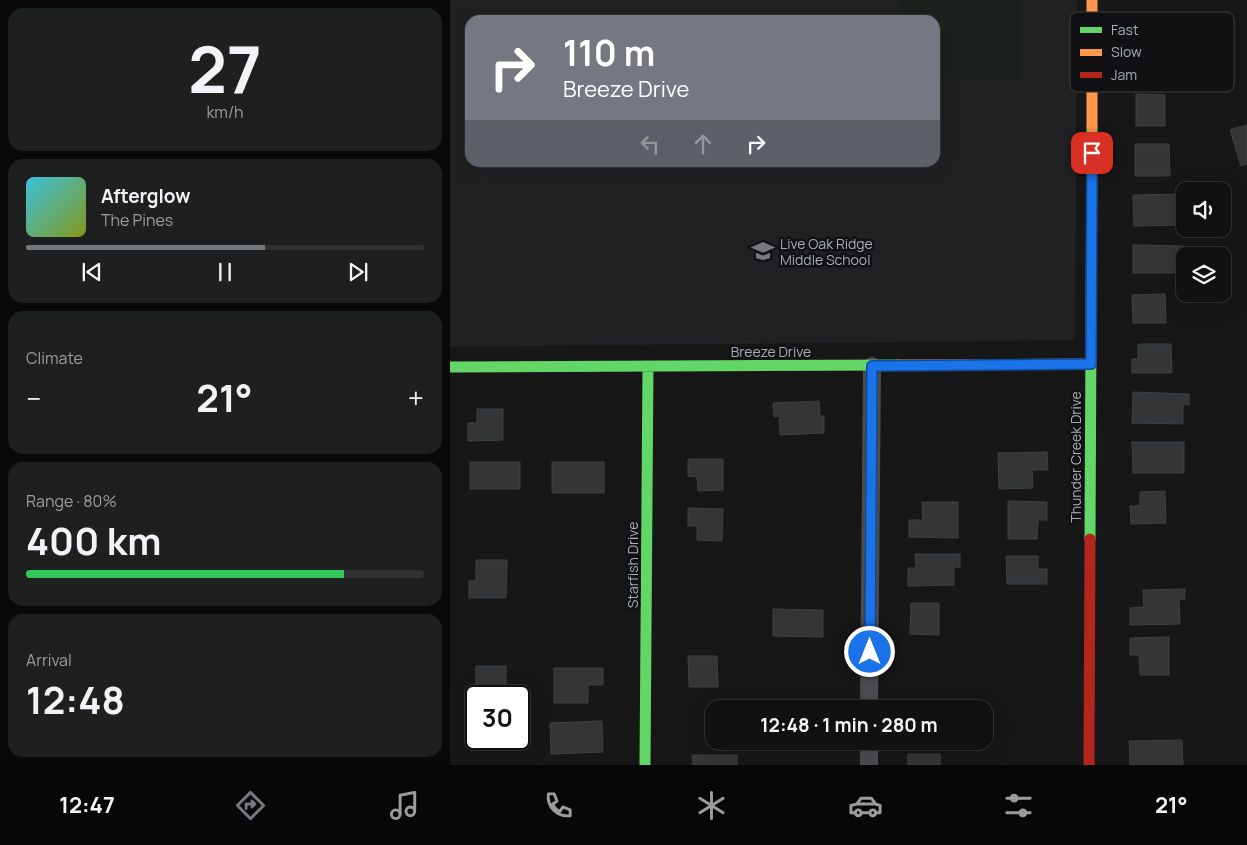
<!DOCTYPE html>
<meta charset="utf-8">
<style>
:root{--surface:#111;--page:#1e1f1f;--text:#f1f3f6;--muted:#9c9d9f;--line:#303131;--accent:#757880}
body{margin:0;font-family:Manrope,sans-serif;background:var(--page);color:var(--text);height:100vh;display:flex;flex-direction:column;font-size:19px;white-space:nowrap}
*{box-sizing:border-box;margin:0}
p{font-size:16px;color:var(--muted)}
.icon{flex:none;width:28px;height:28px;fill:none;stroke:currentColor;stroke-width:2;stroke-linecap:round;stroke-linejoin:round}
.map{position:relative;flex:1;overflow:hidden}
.panel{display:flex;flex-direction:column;gap:8px;padding:8px;background:#090909;width:450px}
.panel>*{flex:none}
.top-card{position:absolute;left:15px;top:15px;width:475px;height:152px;border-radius:15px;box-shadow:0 5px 20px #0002,0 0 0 1px var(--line);background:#757880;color:#fff;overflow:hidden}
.controls{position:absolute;left:726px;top:182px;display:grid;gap:10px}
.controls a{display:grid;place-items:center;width:55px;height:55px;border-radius:10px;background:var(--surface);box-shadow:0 5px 20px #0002,0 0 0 1px var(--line);font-size:25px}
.speed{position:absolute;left:15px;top:685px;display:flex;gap:10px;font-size:25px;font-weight:700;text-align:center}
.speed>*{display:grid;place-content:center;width:65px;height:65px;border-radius:50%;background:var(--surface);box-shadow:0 5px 20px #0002,0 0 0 1px var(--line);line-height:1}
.speed .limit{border:2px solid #111;border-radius:8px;background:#fff;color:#111}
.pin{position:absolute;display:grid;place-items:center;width:42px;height:42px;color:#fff;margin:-21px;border-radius:10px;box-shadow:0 2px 8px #0006}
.me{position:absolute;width:55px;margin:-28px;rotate:0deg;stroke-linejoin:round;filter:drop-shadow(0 0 4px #0008)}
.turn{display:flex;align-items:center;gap:18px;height:105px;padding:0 15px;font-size:22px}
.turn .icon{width:65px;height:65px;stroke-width:2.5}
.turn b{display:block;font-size:35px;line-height:42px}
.lanes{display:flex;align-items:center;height:48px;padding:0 15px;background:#0003;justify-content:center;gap:25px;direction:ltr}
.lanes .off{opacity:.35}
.big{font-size:38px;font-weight:700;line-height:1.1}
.panel .widget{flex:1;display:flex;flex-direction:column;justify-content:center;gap:8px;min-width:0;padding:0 18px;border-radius:15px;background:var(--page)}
.panel .dial{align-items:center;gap:0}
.dial b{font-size:65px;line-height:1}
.song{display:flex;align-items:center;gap:15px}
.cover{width:60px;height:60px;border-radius:8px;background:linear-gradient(135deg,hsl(190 70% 55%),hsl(70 70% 35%))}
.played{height:5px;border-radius:2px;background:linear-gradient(90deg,var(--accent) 60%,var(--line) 60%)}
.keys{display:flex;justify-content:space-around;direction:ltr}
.heat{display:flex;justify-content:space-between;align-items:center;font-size:28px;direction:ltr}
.charge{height:8px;border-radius:4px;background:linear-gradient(90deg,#34c759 80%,var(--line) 0)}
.trip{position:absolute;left:255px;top:700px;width:288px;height:50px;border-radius:15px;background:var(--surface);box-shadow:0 5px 20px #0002,0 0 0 1px var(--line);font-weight:700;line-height:50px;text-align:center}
.dock{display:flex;height:80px;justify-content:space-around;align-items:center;background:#070707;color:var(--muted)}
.dock .icon{width:35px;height:35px}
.dock .current{color:var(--accent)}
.dock b{font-size:22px;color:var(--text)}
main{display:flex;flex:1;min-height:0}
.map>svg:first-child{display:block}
.built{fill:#212124;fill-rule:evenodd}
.green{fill:#1b211c}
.building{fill:#343537;stroke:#3f4043}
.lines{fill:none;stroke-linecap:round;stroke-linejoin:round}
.street{stroke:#4b4c50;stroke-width:18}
.fast{stroke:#63d668;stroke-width:11}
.slow{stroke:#ff974d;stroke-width:11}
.jam{stroke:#b3261e;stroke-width:11}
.route-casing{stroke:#114b97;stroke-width:12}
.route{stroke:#1a73e8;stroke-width:9}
.labels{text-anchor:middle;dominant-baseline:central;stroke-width:5;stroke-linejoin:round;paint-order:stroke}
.poi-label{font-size:14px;fill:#a8adb8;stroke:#111113;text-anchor:start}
.street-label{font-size:14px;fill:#a8adb8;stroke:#111113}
.key{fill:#111113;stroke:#3e4045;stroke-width:1}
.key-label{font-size:14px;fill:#a8adb8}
</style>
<main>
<section class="panel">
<div class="widget dial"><b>27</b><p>km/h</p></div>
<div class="widget">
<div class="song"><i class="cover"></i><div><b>Afterglow</b><p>The Pines</p></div></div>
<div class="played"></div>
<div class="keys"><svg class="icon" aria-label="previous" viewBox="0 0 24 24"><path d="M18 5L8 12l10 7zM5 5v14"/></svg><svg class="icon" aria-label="pause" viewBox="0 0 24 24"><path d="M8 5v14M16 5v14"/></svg><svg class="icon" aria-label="next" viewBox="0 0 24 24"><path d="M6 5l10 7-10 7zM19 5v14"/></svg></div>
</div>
<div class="widget"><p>Climate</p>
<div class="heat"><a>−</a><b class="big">21°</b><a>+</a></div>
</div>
<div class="widget"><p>Range · 80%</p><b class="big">400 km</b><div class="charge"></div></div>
<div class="widget"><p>Arrival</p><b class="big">12:48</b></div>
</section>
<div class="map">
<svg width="797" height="765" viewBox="0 0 797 765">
<rect width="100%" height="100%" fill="#171717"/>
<path class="built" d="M0 0H627L625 340 0 347ZM20 20H485V162H20Z"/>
<path class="green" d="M449 0H571V79L485 78V20H449Z"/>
<path class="building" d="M686 94 715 95V126H686Z
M797 125V164L791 166 780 130Z
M685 144H719L720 176H685Z
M735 194V225L684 226 683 195Z
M683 245 734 246 735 273H683Z
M715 294 716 323H683L682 295Z
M688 344H721L722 373H682V359H688Z
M683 392 739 394V405L733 404V424L682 423Z
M369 401 370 416H374V433L330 435 329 416 324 417 323 403Z
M27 409H53V440L18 441V423H27Z
M682 442H734V473H683Z
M597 452 598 470H582L583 488 549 489 548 453Z
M238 459H273V490L248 491 247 477 238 476Z
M20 462H70V489H20Z
M102 462H154V493H102Z
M715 491 716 523 681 524 680 506H690V492Z
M558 501 597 502V520H588L587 539H558Z
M472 502H508V538L459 537V520H473Z
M238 508 273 509 272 541 247 540V526H238Z
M465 554H510V567H504V585L458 586V568H466Z
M556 556H588V569H597V584H557Z
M26 560H57L56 598H19V581H26Z
M735 589V599H729L730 624 680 625V608L694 607 693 590Z
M461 603H489V635L460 634Z
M323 609 373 610V637L323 636Z
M719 637V675H690L689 655H680V638Z
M238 656H267L268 687H239Z
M26 666H56V696H26V704H17V687H26Z
M104 668H153V685H138V703H104Z
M152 721 153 752 101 754 100 723Z
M732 740 733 765H680L679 741Z
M458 754H490V765H458Z
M242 755H287V765H243Z"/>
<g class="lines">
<path class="street" d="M419 709 422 366
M419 765V741"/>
<path class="fast" d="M0 367 447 365
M640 539 642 127
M195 765 198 366"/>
<path class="slow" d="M642 127V0
M447 365 641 364"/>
<path class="jam" d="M639 765 640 539"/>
</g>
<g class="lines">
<defs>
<path id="route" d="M420 652 422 366 641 364 642 153"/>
</defs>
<use href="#route" class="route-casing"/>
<use href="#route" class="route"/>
</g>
<defs>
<symbol id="school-bare" viewBox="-9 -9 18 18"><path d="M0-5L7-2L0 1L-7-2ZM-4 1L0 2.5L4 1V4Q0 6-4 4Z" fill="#757880" stroke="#111113" stroke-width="2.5" paint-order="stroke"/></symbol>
</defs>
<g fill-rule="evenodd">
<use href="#school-bare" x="297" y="235" width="32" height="32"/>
</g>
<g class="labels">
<g class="poi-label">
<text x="330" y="243">Live Oak Ridge<tspan x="330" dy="16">Middle School</tspan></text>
</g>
<g class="street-label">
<text x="321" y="351">Breeze Drive</text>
<text transform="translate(625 457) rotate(-90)">Thunder Creek Drive</text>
<text transform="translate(182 565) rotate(-90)">Starfish Drive</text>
</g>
</g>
<rect x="620" y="12" width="164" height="80" rx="8" class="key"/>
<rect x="630" y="27" width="22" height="6" fill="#63d668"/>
<rect x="630" y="49" width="22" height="7" fill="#ff974d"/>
<rect x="630" y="72" width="22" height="6" fill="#b3261e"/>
<g class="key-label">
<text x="661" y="35">Fast</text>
<text x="661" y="57">Slow</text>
<text x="661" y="80">Jam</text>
</g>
</svg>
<div class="controls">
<a><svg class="icon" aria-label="sound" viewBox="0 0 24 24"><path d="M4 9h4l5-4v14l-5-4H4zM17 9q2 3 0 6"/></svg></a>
<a><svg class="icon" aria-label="layers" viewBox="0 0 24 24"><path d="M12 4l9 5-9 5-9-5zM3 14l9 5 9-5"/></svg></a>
</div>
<div class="speed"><div class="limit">30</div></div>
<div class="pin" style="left:642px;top:153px;background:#d93025"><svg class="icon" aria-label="arrive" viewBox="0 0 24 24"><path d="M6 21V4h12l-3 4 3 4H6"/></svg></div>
<svg class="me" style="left:420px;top:652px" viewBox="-20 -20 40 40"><circle r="17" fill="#1a73e8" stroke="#fff" stroke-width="3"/><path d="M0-11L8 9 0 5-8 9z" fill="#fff"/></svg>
<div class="trip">12:48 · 1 min · 280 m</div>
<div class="top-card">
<div class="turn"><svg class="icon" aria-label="right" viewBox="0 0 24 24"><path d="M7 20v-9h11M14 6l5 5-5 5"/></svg><div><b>110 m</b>Breeze Drive</div></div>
<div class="lanes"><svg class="icon off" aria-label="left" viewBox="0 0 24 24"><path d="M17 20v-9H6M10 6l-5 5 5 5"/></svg><svg class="icon off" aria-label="ahead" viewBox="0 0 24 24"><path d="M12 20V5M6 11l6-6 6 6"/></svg><svg class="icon" aria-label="right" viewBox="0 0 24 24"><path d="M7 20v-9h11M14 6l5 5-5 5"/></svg></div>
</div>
</div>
</main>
<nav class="dock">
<b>12:47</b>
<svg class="icon current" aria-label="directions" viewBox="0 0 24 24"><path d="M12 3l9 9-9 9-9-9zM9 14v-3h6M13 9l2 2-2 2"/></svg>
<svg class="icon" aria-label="music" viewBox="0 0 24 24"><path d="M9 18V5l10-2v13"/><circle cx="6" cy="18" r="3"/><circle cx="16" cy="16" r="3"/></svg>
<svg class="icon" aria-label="phone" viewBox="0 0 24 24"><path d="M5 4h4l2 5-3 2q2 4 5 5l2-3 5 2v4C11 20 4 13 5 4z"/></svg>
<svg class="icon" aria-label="climate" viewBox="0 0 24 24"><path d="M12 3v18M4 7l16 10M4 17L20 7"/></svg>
<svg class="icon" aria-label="car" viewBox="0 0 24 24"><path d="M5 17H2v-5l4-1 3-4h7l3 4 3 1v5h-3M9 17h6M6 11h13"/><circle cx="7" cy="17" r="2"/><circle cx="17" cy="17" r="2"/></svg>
<svg class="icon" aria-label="filters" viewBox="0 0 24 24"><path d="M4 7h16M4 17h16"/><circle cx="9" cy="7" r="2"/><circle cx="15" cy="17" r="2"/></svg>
<b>21°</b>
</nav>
